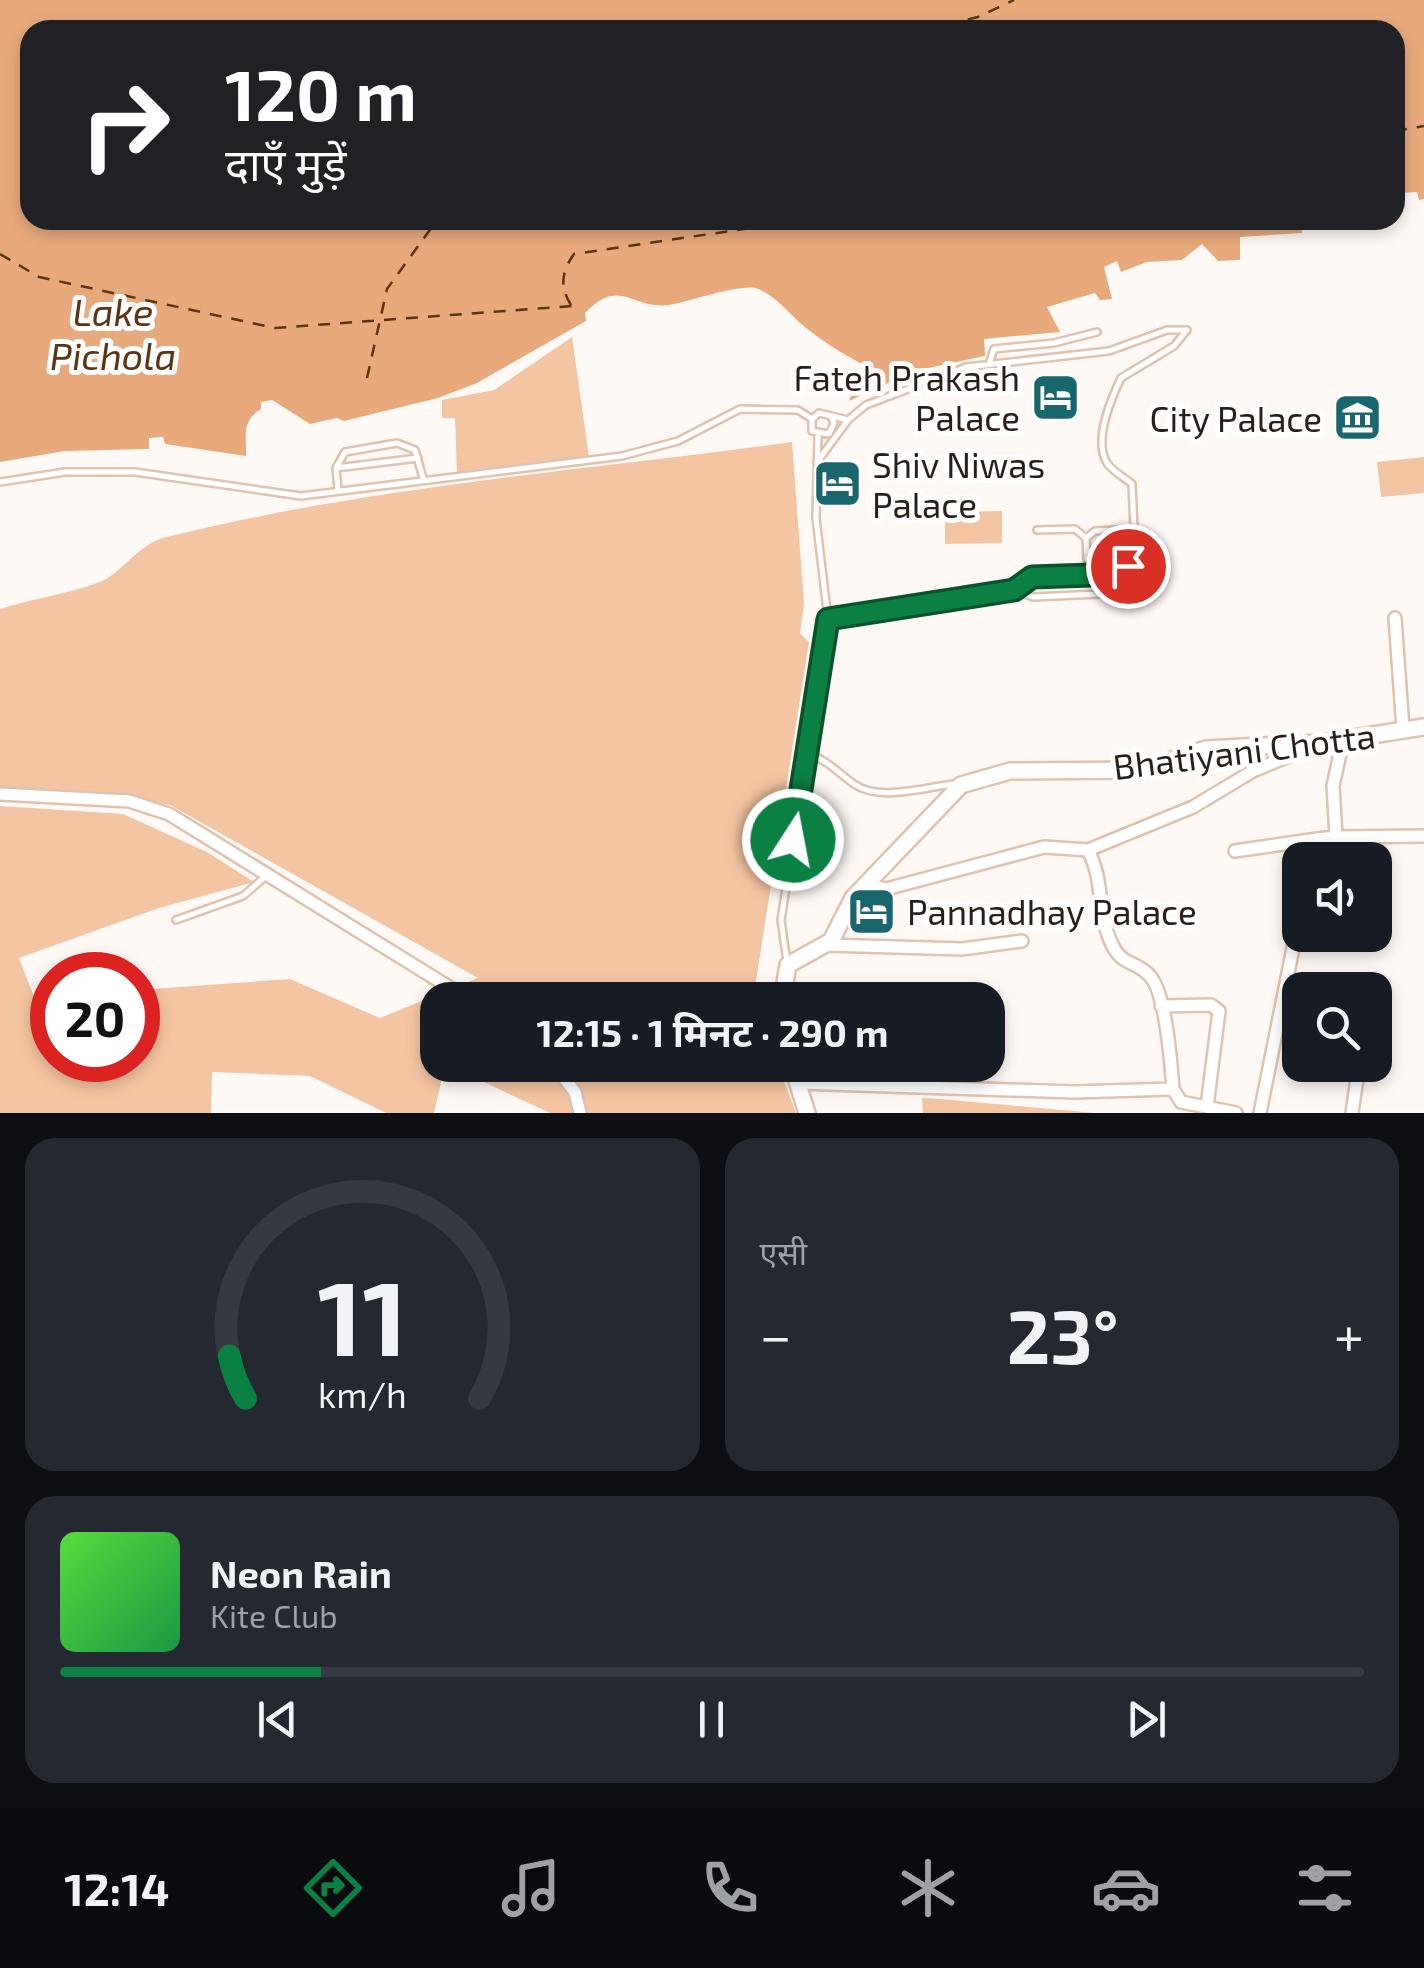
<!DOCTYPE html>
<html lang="hi">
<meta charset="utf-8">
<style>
:root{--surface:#171b24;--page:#242831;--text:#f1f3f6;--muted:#9ea1a6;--line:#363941;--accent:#0b8043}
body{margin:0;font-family:"Exo 2","Noto Sans Devanagari",sans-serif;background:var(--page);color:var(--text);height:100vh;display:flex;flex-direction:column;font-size:38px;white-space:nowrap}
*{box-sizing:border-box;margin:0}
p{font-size:32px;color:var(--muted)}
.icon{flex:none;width:55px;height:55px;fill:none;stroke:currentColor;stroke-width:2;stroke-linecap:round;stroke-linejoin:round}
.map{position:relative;height:1113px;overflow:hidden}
.details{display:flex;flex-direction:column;gap:25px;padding:25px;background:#0d0f14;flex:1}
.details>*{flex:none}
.top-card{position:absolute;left:20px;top:20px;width:1385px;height:210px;border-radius:30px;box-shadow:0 5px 15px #0003;background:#202124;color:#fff;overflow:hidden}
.controls{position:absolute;left:1282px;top:842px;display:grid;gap:20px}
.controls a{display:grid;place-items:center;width:110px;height:110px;border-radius:20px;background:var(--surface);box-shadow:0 5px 15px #0003;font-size:50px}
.speed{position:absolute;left:30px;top:952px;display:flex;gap:20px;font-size:50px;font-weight:700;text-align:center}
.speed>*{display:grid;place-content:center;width:130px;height:130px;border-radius:50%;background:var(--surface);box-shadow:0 5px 15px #0003;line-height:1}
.speed .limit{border:15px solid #d22;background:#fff;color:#111}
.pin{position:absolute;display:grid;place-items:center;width:85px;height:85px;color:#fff;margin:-42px;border:5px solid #fff;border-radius:50%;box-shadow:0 2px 10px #0007}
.me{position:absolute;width:110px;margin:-55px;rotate:11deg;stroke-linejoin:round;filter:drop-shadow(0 0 8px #0008)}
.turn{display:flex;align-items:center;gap:35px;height:210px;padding:0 40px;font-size:45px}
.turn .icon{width:130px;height:130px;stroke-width:2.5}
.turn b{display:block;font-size:70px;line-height:85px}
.big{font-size:75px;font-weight:700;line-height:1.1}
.details .widget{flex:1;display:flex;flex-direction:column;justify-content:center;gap:15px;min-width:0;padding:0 35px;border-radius:30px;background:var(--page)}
.details .dial{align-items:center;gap:0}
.dial svg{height:260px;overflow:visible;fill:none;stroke:var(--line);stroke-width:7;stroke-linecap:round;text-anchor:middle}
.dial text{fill:var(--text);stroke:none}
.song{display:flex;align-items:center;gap:30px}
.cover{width:120px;height:120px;border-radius:15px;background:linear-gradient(135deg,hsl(110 70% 55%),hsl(140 70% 35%))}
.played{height:10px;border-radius:5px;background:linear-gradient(90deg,var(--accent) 20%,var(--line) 20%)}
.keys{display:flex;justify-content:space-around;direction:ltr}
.heat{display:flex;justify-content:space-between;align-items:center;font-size:55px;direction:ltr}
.details .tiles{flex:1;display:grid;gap:25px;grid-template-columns:1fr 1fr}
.widget:last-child{grid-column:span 2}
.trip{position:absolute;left:420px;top:982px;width:585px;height:100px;border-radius:30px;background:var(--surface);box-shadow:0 5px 15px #0003;font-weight:700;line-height:100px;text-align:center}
.tabs{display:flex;height:160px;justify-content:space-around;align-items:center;background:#090b0e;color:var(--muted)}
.tabs .icon{width:70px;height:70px}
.tabs .on{color:var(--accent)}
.tabs b{font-size:45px;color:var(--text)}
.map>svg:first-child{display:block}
.green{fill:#f4c5a3}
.water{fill:#e8aa7d}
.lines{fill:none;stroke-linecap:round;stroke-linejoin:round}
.ferry{stroke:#5c3412;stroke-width:2.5;stroke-dasharray:12 10;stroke-linecap:butt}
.lane-casing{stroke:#dfc3af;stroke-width:10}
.street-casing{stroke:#dfc3af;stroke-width:16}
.secondary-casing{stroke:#dfc3af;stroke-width:20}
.lane{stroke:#fff;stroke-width:5}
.street{stroke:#fff;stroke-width:11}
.secondary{stroke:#fff;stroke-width:15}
.route-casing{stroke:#07532c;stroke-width:25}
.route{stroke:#0b8043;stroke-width:18}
.labels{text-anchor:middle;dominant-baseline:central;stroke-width:10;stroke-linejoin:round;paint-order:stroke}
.poi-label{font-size:35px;fill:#2a1f18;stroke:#fff;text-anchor:end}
.street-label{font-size:35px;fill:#2a1f18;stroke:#fff}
.water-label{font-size:38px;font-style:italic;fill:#5c3412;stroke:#fff}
</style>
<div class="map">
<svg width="1424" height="1113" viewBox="0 0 1424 1113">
<rect width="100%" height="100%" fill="#fff9f5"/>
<path class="green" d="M572 337 589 457 457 474 455 418H442V400L494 390Z
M792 442 804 603 800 633 809 642 753 1000H438V1065H445L434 1113H386L310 1076 212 1072 211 1113H0V806L123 814 207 852 254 882 159 908 19 958 44 1022 52 1019V1060H138V990L290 979 380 1018 478 978 170 805 101 792 0 788V609C33 598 70 594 102 581 120 574 138 545 163 538 370 486 582 471 792 442Z
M1424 457V493L1381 497 1377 462Z
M1002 511V543L945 544V512Z
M447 1065H778L796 1113H550Z
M922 1098 941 1099 1095 1113H923Z"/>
<path class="water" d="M0 0H1424V199L1419 200 1417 192 1401 193V201H1395V30H30V220H1301L1302 233 1240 237V260L1218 261 1202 244 1182 260 1147 262 1121 272 1117 261 1104 267 1112 299 1100 300 1095 293 1047 307 1060 332 984 339 985 356 914 371 849 401 864 365C841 353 820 340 800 323 787 311 775 296 758 289 744 282 689 302 669 305 631 310 621 276 585 313L586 321 477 383 438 398 344 421 337 418 310 424 272 400 261 402V409C240 421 247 440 246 456L165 444 163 437 149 438V449L65 451 0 462Z"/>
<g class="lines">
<path class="ferry" d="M925 30 978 17 1014 0
M1395 131 1424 126
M0 254 39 277 275 328 572 306
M571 305C559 286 562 271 574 254L805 220
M367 378 387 289 437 220"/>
<defs>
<path id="lane" d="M990 361 994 349 1054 343 1097 332
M818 435 816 518 828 619 1014 591 1032 577 1121 574 1128 566 1125 560 1087 559 1086 538 1095 531 1134 529 1132 484C1124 477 1113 472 1107 463 1093 440 1111 399 1121 378L1174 346 1187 330H1167L1109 351 966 367 866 405 848 420 819 413 812 419V431L829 434 834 423 831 416
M817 462 848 420
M336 468 418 458
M0 482 65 472H135L301 496 622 456 678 441 740 409 798 410 812 419
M338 490 336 468 345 452 397 443 415 450 423 478
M1037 530 1075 529 1086 538
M1016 591 1033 597 1122 593
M809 754C830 762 837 772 854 784 879 802 925 787 954 784
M176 920 243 896 266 876
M787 962 781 920 828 619"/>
<path id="street" d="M1395 618 1403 729
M0 794 129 801 169 814 470 1000
M1336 837 1424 836
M1088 850C1104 880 1097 910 1110 940 1121 967 1133 959 1149 975 1166 991 1171 1064 1173 1089
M1235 851 1317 839
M1315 860 1317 839 1336 837 1333 786 1343 740
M867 885 886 889 1044 847 1088 850 1193 807 1253 771 1313 746
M827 945 962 949 1022 941
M1161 1006 1211 1005 1219 1011 1207 1107
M554 1065 575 1092 580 1113
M797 1083 1074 1092 1173 1089 1181 1102 1236 1113
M1260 1113 1300 913
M1352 1113 1359 1065"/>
<path id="secondary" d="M782 1000 788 965 831 941 853 898 961 785 1010 771 1140 770 1206 749 1321 743 1424 727
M792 1065 807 1113"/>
</defs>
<use href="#lane" class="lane-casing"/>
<use href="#street" class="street-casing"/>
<use href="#secondary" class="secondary-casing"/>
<use href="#lane" class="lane"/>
<use href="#street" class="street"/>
<use href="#secondary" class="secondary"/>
</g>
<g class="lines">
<defs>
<path id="route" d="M793 840 828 619 1014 590 1032 577 1121 574 1128 566"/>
</defs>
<use href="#route" class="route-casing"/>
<use href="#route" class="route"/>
</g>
<defs>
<symbol id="hotel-square" viewBox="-11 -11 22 22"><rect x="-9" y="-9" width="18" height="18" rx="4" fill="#1a666f" stroke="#fff"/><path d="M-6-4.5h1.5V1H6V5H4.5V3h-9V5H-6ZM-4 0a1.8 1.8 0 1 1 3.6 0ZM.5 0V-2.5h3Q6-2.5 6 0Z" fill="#fff"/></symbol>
<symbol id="museum-square" viewBox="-11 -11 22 22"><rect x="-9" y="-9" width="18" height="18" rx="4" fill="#1a666f" stroke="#fff"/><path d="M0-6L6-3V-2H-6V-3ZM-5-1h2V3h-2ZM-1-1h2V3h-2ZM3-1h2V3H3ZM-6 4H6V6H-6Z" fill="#fff"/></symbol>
</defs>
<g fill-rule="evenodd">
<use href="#hotel-square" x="1028" y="370" width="55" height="55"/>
<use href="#museum-square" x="1330" y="390" width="55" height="55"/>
<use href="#hotel-square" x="810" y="456" width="55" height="55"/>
<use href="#hotel-square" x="844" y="884" width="55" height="55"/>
</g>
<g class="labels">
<g class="poi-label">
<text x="1020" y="377">Fateh Prakash<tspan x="1020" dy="40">Palace</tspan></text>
<text x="1322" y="418">City Palace</text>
<text x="872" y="464" text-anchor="start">Shiv Niwas<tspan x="872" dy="40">Palace</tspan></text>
<text x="907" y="911" text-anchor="start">Pannadhay Palace</text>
</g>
<g class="street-label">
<text transform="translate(1244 750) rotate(-7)">Bhatiyani Chotta</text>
</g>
<g class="water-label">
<text x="113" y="311">Lake<tspan x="113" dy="44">Pichola</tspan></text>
</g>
</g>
</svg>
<div class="controls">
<a><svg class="icon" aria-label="sound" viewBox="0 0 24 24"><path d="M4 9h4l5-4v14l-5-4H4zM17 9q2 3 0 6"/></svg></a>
<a><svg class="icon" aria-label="search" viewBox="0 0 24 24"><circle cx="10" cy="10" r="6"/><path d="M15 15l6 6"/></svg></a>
</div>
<div class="speed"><div class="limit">20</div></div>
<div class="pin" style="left:1128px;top:566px;background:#d93025"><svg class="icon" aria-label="arrive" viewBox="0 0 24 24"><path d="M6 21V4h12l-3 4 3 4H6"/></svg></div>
<svg class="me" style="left:793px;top:840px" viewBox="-20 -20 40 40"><circle r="17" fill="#0b8043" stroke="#fff" stroke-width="3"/><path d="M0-11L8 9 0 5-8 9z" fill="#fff"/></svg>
<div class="trip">12:15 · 1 मिनट · 290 m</div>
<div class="top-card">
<div class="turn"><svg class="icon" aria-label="right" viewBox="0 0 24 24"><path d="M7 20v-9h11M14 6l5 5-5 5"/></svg><div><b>120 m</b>दाएँ मुड़ें</div></div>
</div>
</div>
<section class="details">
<div class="tiles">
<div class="widget dial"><svg viewBox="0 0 100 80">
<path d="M14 69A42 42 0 1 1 86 69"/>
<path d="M14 69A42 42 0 0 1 9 56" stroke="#0b8043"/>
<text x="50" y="56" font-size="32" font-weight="700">11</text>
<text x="50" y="72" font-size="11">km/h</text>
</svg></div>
<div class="widget"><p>एसी</p>
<div class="heat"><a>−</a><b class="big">23°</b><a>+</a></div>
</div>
<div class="widget">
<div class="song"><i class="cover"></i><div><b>Neon Rain</b><p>Kite Club</p></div></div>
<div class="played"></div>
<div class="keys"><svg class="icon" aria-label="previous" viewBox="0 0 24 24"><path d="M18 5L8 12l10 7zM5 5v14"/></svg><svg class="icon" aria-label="pause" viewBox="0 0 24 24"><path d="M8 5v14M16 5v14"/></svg><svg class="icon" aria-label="next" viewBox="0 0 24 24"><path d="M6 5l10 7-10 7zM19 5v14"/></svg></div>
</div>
</div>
</section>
<nav class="tabs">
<b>12:14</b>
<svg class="icon on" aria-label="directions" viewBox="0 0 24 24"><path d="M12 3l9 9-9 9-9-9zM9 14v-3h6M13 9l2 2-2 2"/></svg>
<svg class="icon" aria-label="music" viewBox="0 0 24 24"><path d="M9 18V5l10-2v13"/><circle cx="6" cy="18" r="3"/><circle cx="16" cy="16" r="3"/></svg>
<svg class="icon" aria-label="phone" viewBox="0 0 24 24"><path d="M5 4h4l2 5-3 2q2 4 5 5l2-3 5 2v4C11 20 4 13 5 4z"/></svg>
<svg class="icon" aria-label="climate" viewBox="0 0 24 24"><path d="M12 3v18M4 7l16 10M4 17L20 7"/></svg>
<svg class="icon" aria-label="car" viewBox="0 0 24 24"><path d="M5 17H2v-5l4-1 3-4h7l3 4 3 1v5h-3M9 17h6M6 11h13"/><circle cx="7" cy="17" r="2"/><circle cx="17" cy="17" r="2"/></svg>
<svg class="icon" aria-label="filters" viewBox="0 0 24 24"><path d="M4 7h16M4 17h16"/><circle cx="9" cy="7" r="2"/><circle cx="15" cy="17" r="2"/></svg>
</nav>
